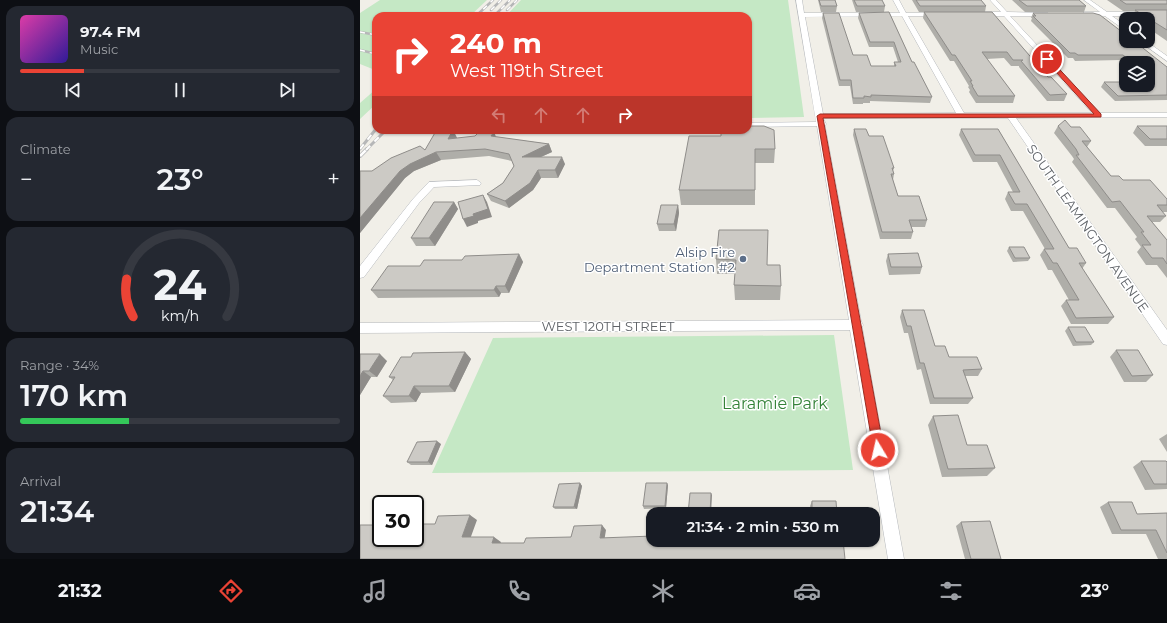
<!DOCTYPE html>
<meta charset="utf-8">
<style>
:root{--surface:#171b24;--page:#242831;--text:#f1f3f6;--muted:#9ea1a6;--line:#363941;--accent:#ea4335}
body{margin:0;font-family:Montserrat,sans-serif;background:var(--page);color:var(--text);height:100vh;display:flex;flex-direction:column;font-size:15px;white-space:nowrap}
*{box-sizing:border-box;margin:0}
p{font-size:13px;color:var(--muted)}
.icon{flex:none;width:22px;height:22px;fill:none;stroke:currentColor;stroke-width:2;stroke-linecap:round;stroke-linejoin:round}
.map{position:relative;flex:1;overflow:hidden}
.details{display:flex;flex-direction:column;gap:6px;padding:6px;background:#0d0f14;width:360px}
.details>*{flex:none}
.banner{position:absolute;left:12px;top:12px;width:380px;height:122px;border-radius:12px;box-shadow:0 1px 3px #0004;background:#ea4335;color:#fff;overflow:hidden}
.controls{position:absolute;left:759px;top:12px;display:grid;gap:8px}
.controls a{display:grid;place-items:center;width:36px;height:36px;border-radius:8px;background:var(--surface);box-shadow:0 1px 3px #0004;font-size:20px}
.speed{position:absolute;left:12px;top:495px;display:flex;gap:8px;font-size:20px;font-weight:700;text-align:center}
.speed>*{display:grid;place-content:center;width:52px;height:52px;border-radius:50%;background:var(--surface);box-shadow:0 1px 3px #0004;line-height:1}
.speed .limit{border:2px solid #111;border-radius:6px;background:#fff;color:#111}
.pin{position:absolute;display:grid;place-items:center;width:34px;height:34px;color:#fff;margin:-17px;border:2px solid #fff;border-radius:50%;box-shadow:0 1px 4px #0007}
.me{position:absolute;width:44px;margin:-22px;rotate:351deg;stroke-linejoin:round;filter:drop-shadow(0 0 3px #0008)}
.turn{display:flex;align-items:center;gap:14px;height:84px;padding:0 12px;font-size:18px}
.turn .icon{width:52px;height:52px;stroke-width:2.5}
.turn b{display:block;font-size:28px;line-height:34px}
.lanes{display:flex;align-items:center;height:38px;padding:0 12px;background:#0003;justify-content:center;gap:20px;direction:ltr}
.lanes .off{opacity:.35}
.big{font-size:30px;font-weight:600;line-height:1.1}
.details .widget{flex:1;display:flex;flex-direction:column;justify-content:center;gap:6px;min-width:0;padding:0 14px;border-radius:12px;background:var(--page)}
.details .dial{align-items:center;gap:0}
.dial svg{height:104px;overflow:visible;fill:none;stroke:var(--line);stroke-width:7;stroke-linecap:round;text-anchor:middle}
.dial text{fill:var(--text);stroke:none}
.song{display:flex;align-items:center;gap:12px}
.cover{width:48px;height:48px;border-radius:6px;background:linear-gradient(135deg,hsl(320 70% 55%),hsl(250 70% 35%))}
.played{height:4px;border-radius:2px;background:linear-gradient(90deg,var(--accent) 20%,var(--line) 20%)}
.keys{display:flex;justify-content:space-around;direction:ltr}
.heat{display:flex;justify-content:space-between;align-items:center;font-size:22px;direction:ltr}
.charge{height:6px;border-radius:3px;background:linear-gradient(90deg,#34c759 34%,var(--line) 0)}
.trip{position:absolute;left:286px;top:507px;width:234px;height:40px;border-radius:12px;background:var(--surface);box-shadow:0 1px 3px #0004;font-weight:600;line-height:40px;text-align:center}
.dock{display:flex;height:64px;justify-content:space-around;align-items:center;background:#090b0e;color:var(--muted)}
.dock .icon{width:28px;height:28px}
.dock .active{color:var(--accent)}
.dock b{font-size:18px;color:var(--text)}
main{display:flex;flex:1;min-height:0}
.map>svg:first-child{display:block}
.green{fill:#c5e8c5}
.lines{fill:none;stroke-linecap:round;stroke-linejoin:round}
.minor-casing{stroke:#b5b8bc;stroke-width:1}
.minor{fill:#fff;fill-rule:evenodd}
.rail-far2-casing{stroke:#b6b7b8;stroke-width:2.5}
.rail-far1-casing{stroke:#b6b7b8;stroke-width:3}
.rail-casing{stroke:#b6b7b8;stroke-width:4}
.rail-far2{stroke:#fff;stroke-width:1.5;stroke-dasharray:5;stroke-linecap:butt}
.rail-far1{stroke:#fff;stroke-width:2;stroke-dasharray:6;stroke-linecap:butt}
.rail{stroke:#fff;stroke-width:2.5;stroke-dasharray:8;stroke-linecap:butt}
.wall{fill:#afaea9}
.shaded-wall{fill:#8f8d8a}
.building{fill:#cccac5;stroke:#8f8d8a}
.route{fill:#ea4335;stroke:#982c22}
.service-dot{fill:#5c6f8a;stroke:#fff;stroke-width:1.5}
.labels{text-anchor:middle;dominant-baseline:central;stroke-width:3;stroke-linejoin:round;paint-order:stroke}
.street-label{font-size:13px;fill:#5f6368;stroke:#fff}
.service-label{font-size:13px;fill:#4e5e75;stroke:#fff;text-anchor:end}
.near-park-label{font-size:16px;fill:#348238;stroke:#fff}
</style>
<main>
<section class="details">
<div class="widget">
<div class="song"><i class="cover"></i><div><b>97.4 FM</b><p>Music</p></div></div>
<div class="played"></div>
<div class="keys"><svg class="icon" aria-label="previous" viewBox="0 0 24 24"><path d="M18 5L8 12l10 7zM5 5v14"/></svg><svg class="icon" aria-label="pause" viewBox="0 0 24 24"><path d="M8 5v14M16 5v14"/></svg><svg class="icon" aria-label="next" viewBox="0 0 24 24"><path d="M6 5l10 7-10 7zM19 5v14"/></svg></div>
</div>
<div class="widget"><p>Climate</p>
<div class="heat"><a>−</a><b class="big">23°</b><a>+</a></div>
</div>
<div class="widget dial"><svg viewBox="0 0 100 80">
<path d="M14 69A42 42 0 1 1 86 69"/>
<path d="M14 69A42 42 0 0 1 9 40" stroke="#ea4335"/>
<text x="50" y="56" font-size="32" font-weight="700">24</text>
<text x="50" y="72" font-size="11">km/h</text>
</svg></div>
<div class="widget"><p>Range · 34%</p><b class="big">170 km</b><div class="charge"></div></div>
<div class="widget"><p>Arrival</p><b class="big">21:34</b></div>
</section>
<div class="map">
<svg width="807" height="559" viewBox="0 0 807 559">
<rect width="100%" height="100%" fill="#f1efe8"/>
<path class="green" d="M20 0H127L110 16H16V73L15 70 0 64V13Z
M161 0H428L444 117 388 118V16H146Z
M16 89V104L0 119V103Z
M474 335 493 470 72 473 133 338Z"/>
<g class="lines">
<defs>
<path id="minor" d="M436 0H442L444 13H540L533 0H539L546 13H580L578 16H548L604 113H732L644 16H620L617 14 620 12H641L630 0H636L647 12 688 13 686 16H650L740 113H807V117L656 118 807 330V345L803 344 648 118H463L466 124 465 126 501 321 503 325 502 327 544 559H528L490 330 0 333V323L489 320 457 126 388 127V123L456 122ZM542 16 596 113 463 114 445 17Z
M724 0H730L747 12H807V16H752L766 26V31L745 16 722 15 724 12H740Z
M779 41H786L807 56V61Z
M117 180 121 183 120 185 74 187 59 203 4 277 0 278V266L53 199 69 182Z"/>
</defs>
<use href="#minor" class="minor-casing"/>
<use href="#minor" class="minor"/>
<defs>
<path id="rail-far2" d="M131 10 141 0
M147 10 157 0
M116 16 133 0
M134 16 150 0
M0 32 16 35
M0 50 16 54"/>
<path id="rail-far1" d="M0 149 16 129
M6 150 26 130"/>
<path id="rail" d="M0 156 7 149"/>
</defs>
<use href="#rail-far2" class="rail-far2-casing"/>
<use href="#rail-far1" class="rail-far1-casing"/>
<use href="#rail" class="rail-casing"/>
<use href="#rail-far2" class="rail-far2"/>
<use href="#rail-far1" class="rail-far1"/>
<use href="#rail" class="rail"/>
</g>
<path class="wall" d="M458 0H475L477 6 476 12H461Z
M492 0H522L525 6 524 12H496Z
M552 0H621L626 6 625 12H559Z
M652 0H719L726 6 724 12H665Z
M747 0H807V41L788 28V19H774L772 18 775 11H763Z
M529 12 552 62 572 97 570 103 510 101V103H503V104H493L490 86H479L462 18 463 13 493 55 511 66H534V62H538L533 47H509L498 18 499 13Z
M564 12H632L688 77 707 94 704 101H687L659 67V66H651L644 58 626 59 655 96 653 103H616L609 92 610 90 608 87 609 86 594 61H590L563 18Z
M673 13 807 67V100L755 101 741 87 744 82 788 85V63H766V65L760 60 715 61 713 58H708L671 21 672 18H671Z
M698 126 711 127 731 141 727 147 751 176 763 180 807 199V212H802L806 216 800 222H792L807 240V278L797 265H786L777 252 781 247 775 239 777 237 755 208H747L712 162 714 159 712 156 694 133Z
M777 126H807V146H785L773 133Z
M494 129 509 136 534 168 533 171 534 174 533 180 538 196 567 220 565 227H551L553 232 551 239H520L493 135Z
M601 129H638L709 248 726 263 722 269 754 317 748 324H711L701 306 706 300H709L692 270H688L680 255 684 249H685L663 211H651L645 199 648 192H653L637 162H613L599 135Z
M93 130 97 138 136 137 189 144 192 152 181 157 205 164 198 178H181L173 190 149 208 131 201 127 194 143 183 154 166 152 161 129 156 81 160 54 171 45 178 0 233V171H12L65 150Z
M361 136 415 149 414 163H395V205H321L319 190Z
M94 202 98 209 75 246H56L51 238Z
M318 205 319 213 316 231H299L297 224Z
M359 230 407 265 421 286 420 300H375L374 285 375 274H357L356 259Z
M649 247 670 258 668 261 653 262 647 251Z
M159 254 163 262 149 293H141L139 297 18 298 11 290 60 266 102 260Z
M528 254 562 267 560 274 529 275 526 261Z
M542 310 575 346 589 357 622 369 618 376H605L613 398 608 404H570L561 369 557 370 548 333H544L540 317Z
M708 327 734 342 731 345 713 346 705 331Z
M756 350 793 375 786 382H764L750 357Z
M105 352 111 359 95 392 61 393 56 402 31 403 23 396 33 380 29 377 51 357Z
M0 354 27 361 17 377H11L0 395Z
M573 416 607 445 635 468 627 476 582 477 568 425Z
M807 434V452L799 439Z
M81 444 72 465H51L47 462Z
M781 461 807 462V489L785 490 773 467Z
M220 483 222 486 217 509H195L193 507Z
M308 485 306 508 284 509 283 506Z
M452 501 477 514H451L450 506Z
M748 502 777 514 807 513V559H798L786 534H752L740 507Z
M601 522 641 559H605L596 526Z"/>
<path class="shaded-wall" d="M93 130 97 138 92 146 88 139Z
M134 132 137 139 131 136Z
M189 144 192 152 165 164 162 157Z
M76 152 81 160 54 171 45 178 0 233V218L40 171 50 164Z
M202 157 205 164 198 178 195 170Z
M178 170 181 178 173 190 149 208 145 201Z
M123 195 127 202 132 217 118 221V223L107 227 103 219 113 214Z
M94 202 98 209 75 246 69 238Z
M318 205 319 213 316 231 314 224Z
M159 254 163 262 149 293 145 286Z
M136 286 141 293 139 297 134 290Z
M105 352 111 359 95 392 89 386Z
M20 354 27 361 17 377 9 371Z
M3 371 11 377 0 395V376Z
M54 386 61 393 56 402 49 396Z
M77 441 81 444 72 465 68 462Z
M220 483 222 486 217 509 214 507Z
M307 483 308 485 306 508 305 506Z
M351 493 352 495 351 514H350Z
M110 515 117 520 109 542 102 537Z
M242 525 246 530 244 542 240 538Z
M134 537 141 542 139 548 132 543Z"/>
<path class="building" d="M459 0H475L477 6H461Z
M494 0H522L525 6H497Z
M556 0H621L626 6H560Z
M659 0H719L726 6H667Z
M760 0H807V4H766Z
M775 10H807V30Z
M529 12 552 62H554L572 97 511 95V97L504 96V98H493L491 80H480L463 13H479L493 55H507L511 66H536L534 62H541L534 42H510L499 13Z
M564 12H632L688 77H691L707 94 690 95 661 61 663 60H653L647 52H622L655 96H618L612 86H613L610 81H612L595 55H592Z
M673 13H733L740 15 766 35V41H774L807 67V95L758 96 744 82H766V85H788V79H792L788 75V63H773L763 55H718L715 53H710L673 16H676Z
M705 120 711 127H720L731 141H722L751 176H759L763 180H790L807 199V205H797L806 216H787L807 240V264L803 258H792L782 245H791L781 232H784L760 201 752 202 716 155H719L716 149 698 126Z
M388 126H404L414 130 415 149H395V190H319L329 136H361V130H388Z
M777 126H807V139H790Z
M494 129H506L509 136H523L534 168H532L534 174H531L538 196H559L567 220H549L553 232H522Z
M601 129H638L709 248H717L726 263H719L754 317 716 318 706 300H719L697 263H693L684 249H694L667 204H655L648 192H660L640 155H615Z
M93 130 88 139 115 136 119 132H134L131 136 189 144 162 157H202L195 170H178L170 183 145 201 127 194 143 183 154 166 149 154 125 149 76 152 50 164 40 171 0 218V171H12L31 158 60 146 65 150 76 131Z
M123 195 128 209 113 214 114 216 103 219 98 202Z
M74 202H94L69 238H51Z
M301 205H318L314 224H297Z
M359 230H408L407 265H420L421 286 374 285 376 260 356 259Z
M649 247H664L670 258H655Z
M558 253 562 267H531L528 254Z
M159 254 145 286H136L134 290H11L28 266H60L64 260H102L105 256Z
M542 310H564L575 346H585L589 357H617L622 369 603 370 613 398H574L564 363H560L551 326H547Z
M708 327H725L734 342H716Z
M756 350H778L793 375 772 376Z
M105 352 89 386H54L49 396H23L35 377H29L41 357H51L53 353Z
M0 354H20L9 371H3L0 376Z
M598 415 607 445H627L635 468 588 469 573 416Z
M77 441 68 462H47L57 442Z
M781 461H806L807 462V484H794Z
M220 483 214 507H193L199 484Z
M286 483H307L305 506H283Z
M330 493H351L350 514H328Z
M452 501H476L477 514H452Z
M748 502H772L777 514 807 513V553L796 530H761Z
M430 512V514H400V513Z
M110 515 102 537H134L132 543H164L166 538 211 537 214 526 242 525 240 538 293 536V540H370V541L431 540V543L454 542V540H483L485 559H0V525H21V538H55V524H75L78 516Z
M630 521 641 559H611L601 522Z"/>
<path class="route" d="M685 58H689L741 114V117L463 118 524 450 522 454 518 456 514 454 457 116 460 114H734L685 60Z"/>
<circle class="service-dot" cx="383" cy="259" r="4"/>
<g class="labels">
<g class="street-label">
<text transform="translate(728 228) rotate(55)">SOUTH LEAMINGTON AVENUE</text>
<text x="248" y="326">WEST 120TH STREET</text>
</g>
<g class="service-label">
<text x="375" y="252">Alsip Fire<tspan x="375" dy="15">Department Station #2</tspan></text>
</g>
<g class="near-park-label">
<text x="415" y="403">Laramie Park</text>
</g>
</g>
</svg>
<div class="controls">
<a><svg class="icon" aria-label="search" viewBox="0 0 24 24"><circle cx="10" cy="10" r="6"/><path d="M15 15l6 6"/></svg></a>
<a><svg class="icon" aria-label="layers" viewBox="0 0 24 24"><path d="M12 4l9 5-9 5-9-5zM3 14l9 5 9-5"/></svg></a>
</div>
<div class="speed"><div class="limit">30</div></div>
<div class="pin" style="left:687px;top:59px;background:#d93025"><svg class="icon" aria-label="arrive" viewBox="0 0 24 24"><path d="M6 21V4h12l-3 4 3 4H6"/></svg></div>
<svg class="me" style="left:518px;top:450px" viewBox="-20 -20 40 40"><circle r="17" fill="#ea4335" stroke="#fff" stroke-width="3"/><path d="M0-11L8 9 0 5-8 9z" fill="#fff"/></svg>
<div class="trip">21:34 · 2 min · 530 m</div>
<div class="banner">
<div class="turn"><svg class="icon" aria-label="right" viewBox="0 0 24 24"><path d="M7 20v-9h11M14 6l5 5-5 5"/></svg><div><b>240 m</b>West 119th Street</div></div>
<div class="lanes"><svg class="icon off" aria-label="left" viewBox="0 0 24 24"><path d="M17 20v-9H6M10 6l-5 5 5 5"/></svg><svg class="icon off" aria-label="ahead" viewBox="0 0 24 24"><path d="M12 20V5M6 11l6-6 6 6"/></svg><svg class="icon off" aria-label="ahead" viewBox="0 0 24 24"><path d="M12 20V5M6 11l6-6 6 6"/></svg><svg class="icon" aria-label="right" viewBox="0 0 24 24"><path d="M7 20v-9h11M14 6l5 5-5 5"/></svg></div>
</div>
</div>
</main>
<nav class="dock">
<b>21:32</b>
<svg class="icon active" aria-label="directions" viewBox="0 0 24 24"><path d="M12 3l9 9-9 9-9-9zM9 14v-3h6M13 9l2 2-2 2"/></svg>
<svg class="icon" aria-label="music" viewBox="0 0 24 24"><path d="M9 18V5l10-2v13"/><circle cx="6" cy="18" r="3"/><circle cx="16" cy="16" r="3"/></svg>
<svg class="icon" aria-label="phone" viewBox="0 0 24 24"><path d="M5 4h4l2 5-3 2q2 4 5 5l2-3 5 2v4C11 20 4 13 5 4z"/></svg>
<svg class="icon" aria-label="climate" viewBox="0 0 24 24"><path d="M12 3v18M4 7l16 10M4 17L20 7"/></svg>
<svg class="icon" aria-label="car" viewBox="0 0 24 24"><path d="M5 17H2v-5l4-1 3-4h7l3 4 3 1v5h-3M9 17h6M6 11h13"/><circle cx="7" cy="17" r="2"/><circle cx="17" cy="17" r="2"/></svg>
<svg class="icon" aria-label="filters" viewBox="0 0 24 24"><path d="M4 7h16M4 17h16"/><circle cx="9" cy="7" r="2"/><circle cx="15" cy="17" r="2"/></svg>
<b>23°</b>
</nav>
